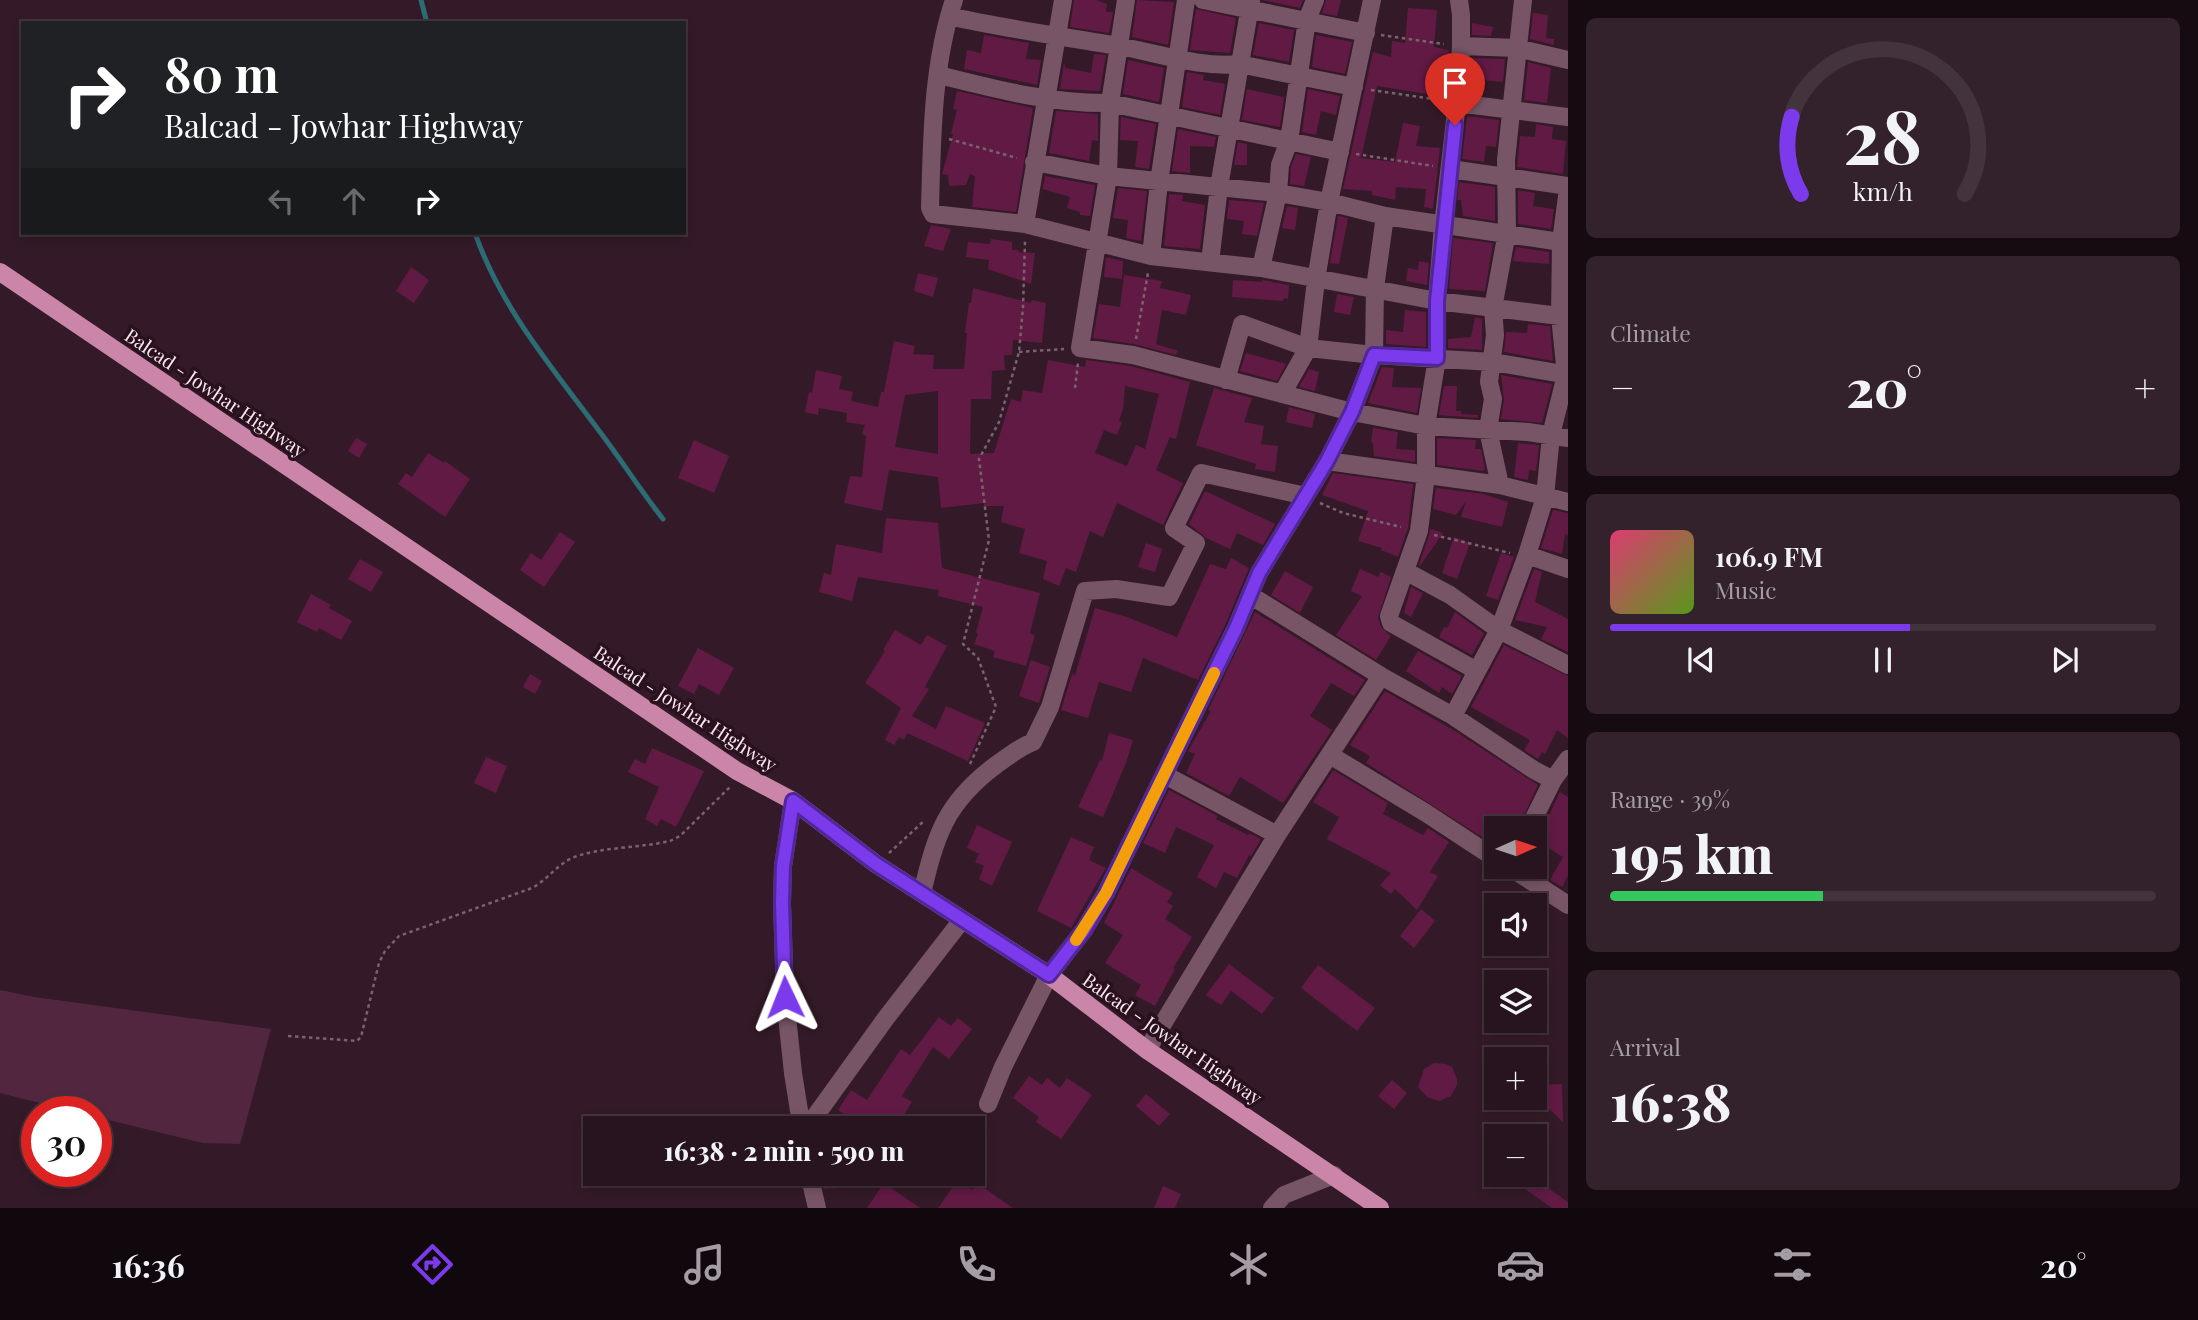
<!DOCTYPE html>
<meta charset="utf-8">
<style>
:root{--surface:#27141e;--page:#33212b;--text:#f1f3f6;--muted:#a49ea4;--line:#43333c;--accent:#7c3aed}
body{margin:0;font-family:"Playfair Display",serif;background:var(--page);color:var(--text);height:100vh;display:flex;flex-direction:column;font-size:26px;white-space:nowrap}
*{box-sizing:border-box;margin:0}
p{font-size:23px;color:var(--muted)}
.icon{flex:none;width:38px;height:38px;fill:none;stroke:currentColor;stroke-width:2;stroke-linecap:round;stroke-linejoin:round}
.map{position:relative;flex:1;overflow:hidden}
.details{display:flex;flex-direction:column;gap:18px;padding:18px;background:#150b10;width:630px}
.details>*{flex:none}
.guide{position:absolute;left:21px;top:21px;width:665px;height:214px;border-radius:0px;box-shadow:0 4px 10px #0003,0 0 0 2px var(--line);background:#202124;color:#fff;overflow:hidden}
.needle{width:46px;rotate:87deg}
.controls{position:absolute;left:1484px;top:816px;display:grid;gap:14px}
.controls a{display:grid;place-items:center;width:63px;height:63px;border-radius:0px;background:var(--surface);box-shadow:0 4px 10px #0003,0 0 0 2px var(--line);font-size:35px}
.speed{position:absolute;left:21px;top:1096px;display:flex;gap:14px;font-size:35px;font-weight:700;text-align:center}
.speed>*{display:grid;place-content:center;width:91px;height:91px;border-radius:50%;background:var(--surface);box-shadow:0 4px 10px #0003,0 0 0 2px var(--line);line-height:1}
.speed .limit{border:10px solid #d22;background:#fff;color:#111}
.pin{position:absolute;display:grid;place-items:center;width:60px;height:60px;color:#fff;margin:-72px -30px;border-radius:50% 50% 50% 0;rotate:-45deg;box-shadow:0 0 7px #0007}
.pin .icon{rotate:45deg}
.me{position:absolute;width:77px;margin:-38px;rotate:358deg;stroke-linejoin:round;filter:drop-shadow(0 0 5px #0008)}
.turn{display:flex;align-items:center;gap:24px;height:147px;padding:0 28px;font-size:32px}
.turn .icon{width:91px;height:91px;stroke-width:2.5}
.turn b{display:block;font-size:49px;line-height:60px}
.lanes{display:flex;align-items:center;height:66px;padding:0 28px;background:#0003;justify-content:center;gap:35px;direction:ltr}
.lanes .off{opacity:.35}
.big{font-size:52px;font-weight:800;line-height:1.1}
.details .card{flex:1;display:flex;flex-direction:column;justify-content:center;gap:10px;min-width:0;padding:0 24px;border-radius:10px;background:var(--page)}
.details .dial{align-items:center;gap:0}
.dial svg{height:182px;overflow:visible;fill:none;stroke:var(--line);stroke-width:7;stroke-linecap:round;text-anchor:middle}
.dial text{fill:var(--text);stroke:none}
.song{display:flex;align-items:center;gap:21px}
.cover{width:84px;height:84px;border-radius:10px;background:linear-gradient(135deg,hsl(340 70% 55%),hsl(90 70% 35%))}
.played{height:7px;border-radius:4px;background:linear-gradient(90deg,var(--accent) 55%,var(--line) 55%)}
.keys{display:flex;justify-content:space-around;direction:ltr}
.heat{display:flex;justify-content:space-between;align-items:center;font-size:38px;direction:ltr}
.charge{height:10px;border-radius:5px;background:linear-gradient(90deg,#34c759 39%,var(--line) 0)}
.trip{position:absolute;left:583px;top:1116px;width:402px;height:70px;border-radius:0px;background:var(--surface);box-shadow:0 4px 10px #0003,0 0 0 2px var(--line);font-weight:800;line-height:70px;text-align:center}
.menu{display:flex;height:112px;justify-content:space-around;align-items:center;background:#10080c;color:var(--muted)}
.menu .icon{width:49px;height:49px}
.menu .current{color:var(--accent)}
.menu b{font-size:32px;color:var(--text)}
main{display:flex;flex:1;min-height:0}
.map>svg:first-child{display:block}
.green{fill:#53263f}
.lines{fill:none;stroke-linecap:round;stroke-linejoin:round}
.stream{stroke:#2b6c75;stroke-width:5}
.building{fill:#611a44;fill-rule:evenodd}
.path{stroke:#7a636f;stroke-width:2.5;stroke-dasharray:3.5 3.5;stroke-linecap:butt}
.minor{stroke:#756;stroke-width:18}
.major{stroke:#ca85a8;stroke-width:18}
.route-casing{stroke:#51269a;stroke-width:18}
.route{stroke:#7c3aed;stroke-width:12}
.slow{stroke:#f59e0b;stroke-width:12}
.labels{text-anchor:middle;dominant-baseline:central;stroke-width:7;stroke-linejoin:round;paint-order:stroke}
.street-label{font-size:19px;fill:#fae8f0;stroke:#29111e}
</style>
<main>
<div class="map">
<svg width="1568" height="1208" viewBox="0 0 1568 1208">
<rect width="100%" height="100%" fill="#341a28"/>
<path class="green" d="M0 990 34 997 271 1029 240 1144 203 1143 96 1117V1111H72L0 1093Z"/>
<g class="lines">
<path class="stream" d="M421 0 427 23
M475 233C501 308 553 369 600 432 622 461 641 491 663 519"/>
</g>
<path class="building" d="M1074 0H1096L1107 4 1106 12H1113L1109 33 1070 27Z
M1137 0 1174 2 1168 45 1132 37Z
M1262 0H1303L1300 8Z
M1326 0H1341L1337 16 1322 13Z
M1408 8 1437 10 1434 47 1449 50 1446 97 1377 86 1361 158 1395 162 1403 123 1420 126 1416 146 1440 148 1433 209 1424 207 1426 189 1396 187 1395 200 1372 195V191L1343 189 1373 52 1391 57 1392 41 1405 43Z
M1196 9 1236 18 1230 53 1190 50Z
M1533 13 1548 15 1546 38 1554 39V45L1530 39Z
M1259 23 1294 30 1289 62 1253 55Z
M1472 23 1493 27 1491 36 1472 35Z
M984 35 1029 43 1026 59 1041 60 1037 85 964 69 967 50 981 53Z
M1316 35 1352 42 1345 74 1312 67Z
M1094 54 1106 55 1100 91 1060 89 1064 63 1065 68 1091 73Z
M1472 58 1505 59 1503 82 1481 80 1479 94 1469 93Z
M1128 60 1164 68 1159 102 1123 94Z
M1528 62 1551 68 1547 103 1524 100Z
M1187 72 1204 75 1203 80 1225 84 1220 115 1182 107Z
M1247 89 1284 97 1280 127 1242 120Z
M1308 89 1340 96 1336 115 1321 111 1316 135 1302 132Z
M957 91 1033 108 1016 212 972 207 975 176 970 174 966 185 949 186 948 175 942 174 953 134H951L957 110 953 109Z
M1056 111 1098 114V141L1092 140 1089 161 1049 153Z
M1467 116 1499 120 1496 147 1486 146 1484 162 1462 159Z
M1121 117 1156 124 1149 169 1135 167 1138 141 1120 140Z
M1536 124 1553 127 1552 139 1566 141 1563 174 1517 167 1520 136 1535 137Z
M1178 129 1216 137 1214 147 1190 146V173L1172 171Z
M1238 142 1247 144V165H1234Z
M1296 154 1311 157 1304 186 1290 184 1291 167Z
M1045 176 1095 185 1090 216 1080 215V212L1067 208 1070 197 1043 189 1040 204Z
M1459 182 1495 187V221L1463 216 1461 200H1457Z
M1118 188 1147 191 1141 241 1126 238 1128 220 1113 218Z
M1518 190 1535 193 1533 206 1554 209 1551 229 1518 224Z
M1169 194 1183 195 1182 201 1205 205 1200 249 1164 246Z
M1229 200 1264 203 1257 236 1242 234 1244 221 1227 219Z
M1287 206 1298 208 1295 230 1282 228Z
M1338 216 1348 218 1339 264 1330 263Z
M931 225 951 229 943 251 924 246Z
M1453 238 1493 243 1485 291 1449 289Z
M991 239 1012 242V250H1019L1018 252 1035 253 1031 284 988 269 989 260 966 257 968 242 990 244Z
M1516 247 1549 252V264L1513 261Z
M1106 257 1123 261 1122 279 1104 277Z
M1419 261 1429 263 1427 285 1406 281 1408 268 1418 270Z
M411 267 429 280 414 303 396 291Z
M918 273 938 278 933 297 914 291Z
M1124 275 1162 281 1160 288 1191 295 1186 315 1162 310 1156 344 1178 351 1176 355 1134 344 1093 338 1099 304 1120 307Z
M1233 280 1262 282V280L1289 285 1288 299 1284 298 1283 301 1232 297Z
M973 288 1031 303 1032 300 1046 303 1042 343 1013 340 1012 355H1004L1005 370 992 371 991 399H971L970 454 994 453 1011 399 1021 402 1023 390 1042 393 1048 360 1085 367 1086 360 1131 366 1190 382 1176 439 1170 437 1156 470 1183 483 1163 525 1117 503 1103 537 1090 531 1076 572 1066 568 1059 586 1043 579 1047 561 1019 553 1025 529 1001 522 1004 506H984V503L941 508 938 477 889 470 882 511 844 503 850 476 862 477 866 436 862 434 865 425 846 422 847 413 819 408 818 415 805 412 809 392 812 393 816 370 842 376 839 389 853 392 851 401 878 407 881 392H884L894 341 915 346 913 354 934 355 933 369H964L967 333H965L969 303H971ZM1125 386 1159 394 1145 449 1136 445 1127 466 1095 453 1104 430 1117 435 1122 422 1119 421 1123 409ZM938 391V454L895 447 905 395Z
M1337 294 1354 297 1350 315 1334 312Z
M1405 310 1426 312V347L1386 344V330L1403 332Z
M1475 317 1482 319V350L1448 348V339L1471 337Z
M1528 324 1550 326 1553 361 1504 352 1506 332 1527 333Z
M1246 353 1286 364 1277 381 1240 371Z
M1382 367 1394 368 1392 387 1421 388 1417 413 1368 403Z
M1309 369 1319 372 1315 391 1299 387Z
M1501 375 1552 384 1542 423 1501 419 1504 400Z
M1444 386H1457L1456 411H1461V414L1478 415V418L1439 415Z
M1214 388 1252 398 1244 422 1264 426 1261 444 1278 446 1275 472 1255 469 1256 464 1196 445Z
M1289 407 1315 414 1312 428 1286 422Z
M1373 428 1398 432 1396 449 1415 450V462L1374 456 1373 443 1371 442Z
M356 438 367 444 359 458 348 451Z
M1437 438 1476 440 1475 449H1481L1485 469 1483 471 1437 465Z
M694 440 729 456 714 493 678 478Z
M1518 443 1539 445 1536 471 1529 470 1528 480 1514 477Z
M428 453 444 463 445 461 470 479 445 517 398 484 406 473 412 477Z
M1333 473 1413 484 1408 528 1398 557 1381 550 1382 548 1358 541 1368 511 1322 495Z
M1436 488 1483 494 1508 502 1502 527 1461 517 1466 501 1456 515 1433 509Z
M1205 491 1275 524 1263 545 1237 533 1230 549 1206 538 1189 524Z
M1553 510 1568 513V535L1565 534 1562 554 1541 548Z
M886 518 938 523 942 568 1040 593 1030 633 1035 635 1026 666 993 657 995 651 974 644 978 634 976 632 983 607 938 596 939 590 858 577 852 601 819 592 824 573 831 575 836 544 882 553Z
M1431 529 1443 533 1420 566 1419 565Z
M560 532 575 542 544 587 520 570 531 553 541 560Z
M1454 537 1470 543 1457 579 1442 573Z
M1146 543 1162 549 1155 572 1138 567Z
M1501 553 1514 557 1498 600 1486 596Z
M1231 558 1249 568 1226 623 1198 680 1143 658 1131 692 1099 682 1088 718 1061 710 1072 674 1075 675 1095 608 1127 617 1177 637 1210 564 1226 569Z
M360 559 383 572 371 592 348 579Z
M1360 569 1378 577 1381 572 1391 577 1378 618 1381 627 1391 636 1376 660 1336 635 1362 596 1351 591Z
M1534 569 1542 572 1535 602 1568 619V652L1541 639 1547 627 1515 620Z
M1285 571 1313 587 1300 613 1271 595Z
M1411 587 1423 593 1411 617 1404 613 1403 616Z
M311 594 331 605 329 608 352 621 341 640 319 628 317 632 297 622Z
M1255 612 1365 680 1354 696 1331 683 1310 716 1332 730 1283 803 1240 777 1229 796 1186 773 1195 754 1188 751 1211 711 1208 710Z
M1455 612 1484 633 1472 655 1439 637 1444 627 1447 628Z
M895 630 921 645 927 635 947 646 925 687 929 689 912 716 936 729 946 706 985 723 968 761 907 733 904 740 899 737 894 745 885 740 901 708 865 683 885 651 883 650Z
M1504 645 1568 676V738L1557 730 1545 754 1542 752 1538 759 1524 750 1530 740 1471 707Z
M698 648 734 668 719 695 699 684 694 694 678 686Z
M1418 651 1462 676 1452 694 1442 687 1439 693 1406 671Z
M1031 660 1050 667 1039 703 1019 696Z
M530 674 542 681 535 694 523 687Z
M1385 691 1455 731 1538 785 1518 828H1496V846L1366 763 1370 756 1350 745Z
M1109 733 1133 740 1126 763 1103 817 1078 807 1100 760 1102 761Z
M652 748 704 771 676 827 661 819 657 826 645 819 659 787 628 772 635 759 645 764Z
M486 757 507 766 496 793 474 783Z
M1333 770 1388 803 1383 814 1423 835 1428 828 1449 842 1430 872 1438 876 1417 910 1395 889 1391 894 1380 885 1391 873 1327 839 1339 817 1313 802Z
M1169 790 1218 816 1216 819 1248 835 1249 833 1261 839 1251 856 1249 855 1237 878 1224 872 1216 888 1197 877 1214 845 1176 827 1165 853 1143 843Z
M1560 792 1568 797V875L1562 887 1550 880 1563 857 1537 841Z
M977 825 1012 842 992 886 979 879 984 866 975 862 979 854 967 848Z
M1071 837 1094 847 1089 860 1106 868 1071 928 1037 911Z
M1131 868 1173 893 1167 902 1173 906 1165 919 1192 937 1173 968 1175 969 1155 1006 1135 995 1141 985 1105 963 1123 935 1104 923Z
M1421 909 1435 921 1414 948 1400 936Z
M1229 964 1274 998 1262 1014 1231 991 1221 1005 1206 995Z
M1318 965 1375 1008 1357 1031 1301 988Z
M939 1017 951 1026 958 1018 972 1029 949 1059 933 1047 902 1096 912 1102 895 1129H867L838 1110 851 1090 867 1100 901 1049 910 1055Z
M1434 1063 1446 1064 1452 1067 1457 1079V1085L1451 1096 1439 1101 1427 1097 1418 1087 1424 1069Z
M1029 1076 1042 1085 1047 1078 1060 1088 1067 1078 1092 1095 1061 1139 1036 1122 1039 1117 1013 1098Z
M1392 1080 1407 1093 1394 1109 1378 1096Z
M1562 1084 1563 1122 1544 1104H1535V1085Z
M1146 1094 1170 1114 1159 1126 1136 1106Z
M821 1174H836L838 1188 824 1189Z
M1504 1174H1528L1568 1202V1208H1552Z
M958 1180 972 1190 977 1183 1013 1208H938Z
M884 1183 920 1208H867Z
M1163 1186 1181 1194 1175 1208H1154Z"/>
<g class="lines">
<path class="path" d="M1381 35 1444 44
M1371 90 1440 100
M949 139 1017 158
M1356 154 1433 166
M1136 339 1148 273
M1019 352 1064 349
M1075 388 1078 363
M1320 503 1343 513 1401 527
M1434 535 1510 553
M970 764 996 707 978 658 963 644 989 540 979 459 999 422 1019 352 1023 307 1025 241
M889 853 925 820
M288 1036 357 1041 361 1037 379 963 385 951 399 936 532 888C547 880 557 865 572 858 598 847 641 848 670 841L680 836 731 786"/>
<path class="minor" d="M954 0C932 66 932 139 930 208L933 214 1025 224 1151 256 1261 268 1437 301 1568 317
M1126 0 1110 103 1108 176 1080 348 1133 355 1352 412 1426 426 1528 432 1568 438
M1203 0 1366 33
M1459 0 1461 15V46L1457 103 1443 225 1437 301V358L1426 426V475L1419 531 1389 616 1391 623 1477 671
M949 16C1005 29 1061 36 1118 46 1158 53 1199 68 1239 64L1354 87
M1461 46 1517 48 1568 60
M939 75C995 89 1052 104 1110 103L1340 152
M1457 103 1568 117
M1034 162 1108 176 1278 193 1329 202 1385 216 1568 243
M1450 169 1568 186
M1025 224 1063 0
M1151 256 1159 182 1186 0
M1210 262 1219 187 1251 0
M1261 268 1278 193 1280 165 1289 141 1307 20 1315 0
M1226 380 1242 324 1308 348 1374 355 1493 362 1568 375
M1282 394 1308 348 1316 280 1329 202 1372 0
M1327 461 1500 485 1568 502
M1500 485 1488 430 1493 399 1489 382 1495 335 1493 308 1507 232 1506 160 1523 0
M1527 555 1568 569
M1407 572 1450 595 1499 630 1568 665
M1250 595 1381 676 1453 716 1534 770 1553 780 1529 828
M1453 716 1499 630 1527 555 1545 497 1551 435 1566 375 1560 316 1561 242 1568 189
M1330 755 1426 813 1496 859
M1165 775 1277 835
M1553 780 1568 759
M793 801 783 866 782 903 785 997 793 1073 802 1129
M1508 866 1568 905
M922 893C936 835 945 803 996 765 1008 757 1019 747 1033 742L1050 707 1085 591 1116 589 1169 597 1196 543 1174 528 1201 473 1306 496
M1147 1050 1277 835 1381 676
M988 1104 1003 1067 1049 975 1084 930 1106 893 1236 628 1259 573 1327 461 1352 412 1374 355 1375 288 1385 216
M806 1129 886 1018 962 920
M809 1174 817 1208
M1272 1208 1284 1195 1334 1175"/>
<path class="major" d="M0 272 737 771 793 801 876 864 1049 975 1147 1050 1380 1208"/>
</g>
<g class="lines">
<defs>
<path id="route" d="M785 997 782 903 783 866 793 801 876 864 1049 975 1084 930 1106 893 1236 628 1259 573 1327 461 1352 412 1374 355 1437 358V301L1455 125"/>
</defs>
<use href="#route" class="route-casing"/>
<use href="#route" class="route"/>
<path class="slow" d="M1076 940 1106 893 1214 673"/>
</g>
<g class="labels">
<g class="street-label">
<text transform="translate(216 392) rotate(34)">Balcad - Jowhar Highway</text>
<text transform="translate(686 708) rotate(33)">Balcad - Jowhar Highway</text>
<text transform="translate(1173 1038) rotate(35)">Balcad - Jowhar Highway</text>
</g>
</g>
</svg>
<div class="controls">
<a><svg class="needle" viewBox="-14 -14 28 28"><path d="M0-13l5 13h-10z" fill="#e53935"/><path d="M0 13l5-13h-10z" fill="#a49ea4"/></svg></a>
<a><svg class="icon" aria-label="sound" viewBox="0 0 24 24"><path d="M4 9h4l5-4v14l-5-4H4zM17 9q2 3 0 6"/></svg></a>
<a><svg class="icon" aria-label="layers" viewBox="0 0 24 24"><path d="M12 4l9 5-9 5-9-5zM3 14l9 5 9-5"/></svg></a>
<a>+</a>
<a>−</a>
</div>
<div class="speed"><div class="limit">30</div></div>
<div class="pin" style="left:1455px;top:125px;background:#d93025"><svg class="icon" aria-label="arrive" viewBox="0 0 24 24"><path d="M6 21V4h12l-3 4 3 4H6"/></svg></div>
<svg class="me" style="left:785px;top:997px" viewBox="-20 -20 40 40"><path d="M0-17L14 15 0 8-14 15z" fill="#7c3aed" stroke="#fff" stroke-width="4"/></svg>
<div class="trip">16:38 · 2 min · 590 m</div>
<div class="guide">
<div class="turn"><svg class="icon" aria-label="right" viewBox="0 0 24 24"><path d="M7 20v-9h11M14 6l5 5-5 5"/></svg><div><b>80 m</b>Balcad - Jowhar Highway</div></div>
<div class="lanes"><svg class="icon off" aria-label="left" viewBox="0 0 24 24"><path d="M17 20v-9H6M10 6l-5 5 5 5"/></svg><svg class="icon off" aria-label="ahead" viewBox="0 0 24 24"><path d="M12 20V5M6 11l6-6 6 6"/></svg><svg class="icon" aria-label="right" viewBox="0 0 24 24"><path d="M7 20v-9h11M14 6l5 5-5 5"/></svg></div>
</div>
</div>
<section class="details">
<div class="card dial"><svg viewBox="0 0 100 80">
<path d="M14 69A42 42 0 1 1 86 69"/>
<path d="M14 69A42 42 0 0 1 10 35" stroke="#7c3aed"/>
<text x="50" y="56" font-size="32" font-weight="700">28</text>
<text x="50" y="72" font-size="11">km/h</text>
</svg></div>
<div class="card"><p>Climate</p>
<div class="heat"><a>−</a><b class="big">20°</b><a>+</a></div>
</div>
<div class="card">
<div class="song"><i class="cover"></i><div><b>106.9 FM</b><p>Music</p></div></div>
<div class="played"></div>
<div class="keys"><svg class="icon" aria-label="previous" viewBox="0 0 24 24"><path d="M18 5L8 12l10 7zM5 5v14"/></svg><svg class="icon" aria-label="pause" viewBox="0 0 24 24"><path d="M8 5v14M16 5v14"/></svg><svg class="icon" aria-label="next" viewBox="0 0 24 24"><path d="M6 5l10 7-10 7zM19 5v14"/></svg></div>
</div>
<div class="card"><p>Range · 39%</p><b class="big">195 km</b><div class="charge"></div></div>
<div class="card"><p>Arrival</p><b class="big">16:38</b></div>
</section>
</main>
<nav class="menu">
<b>16:36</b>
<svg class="icon current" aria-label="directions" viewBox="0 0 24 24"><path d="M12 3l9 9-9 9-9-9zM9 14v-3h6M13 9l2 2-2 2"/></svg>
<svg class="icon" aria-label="music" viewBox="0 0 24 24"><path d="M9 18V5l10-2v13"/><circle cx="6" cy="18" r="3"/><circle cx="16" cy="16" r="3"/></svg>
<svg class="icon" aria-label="phone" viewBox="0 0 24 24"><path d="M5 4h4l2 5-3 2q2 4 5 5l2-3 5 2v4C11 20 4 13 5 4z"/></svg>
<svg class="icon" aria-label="climate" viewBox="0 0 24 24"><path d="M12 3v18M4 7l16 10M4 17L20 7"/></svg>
<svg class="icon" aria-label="car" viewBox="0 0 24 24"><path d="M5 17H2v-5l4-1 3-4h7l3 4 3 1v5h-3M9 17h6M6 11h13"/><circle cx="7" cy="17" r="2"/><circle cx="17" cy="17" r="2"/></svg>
<svg class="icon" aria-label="filters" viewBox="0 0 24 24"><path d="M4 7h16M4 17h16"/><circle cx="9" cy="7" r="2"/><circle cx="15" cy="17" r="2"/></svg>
<b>20°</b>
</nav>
